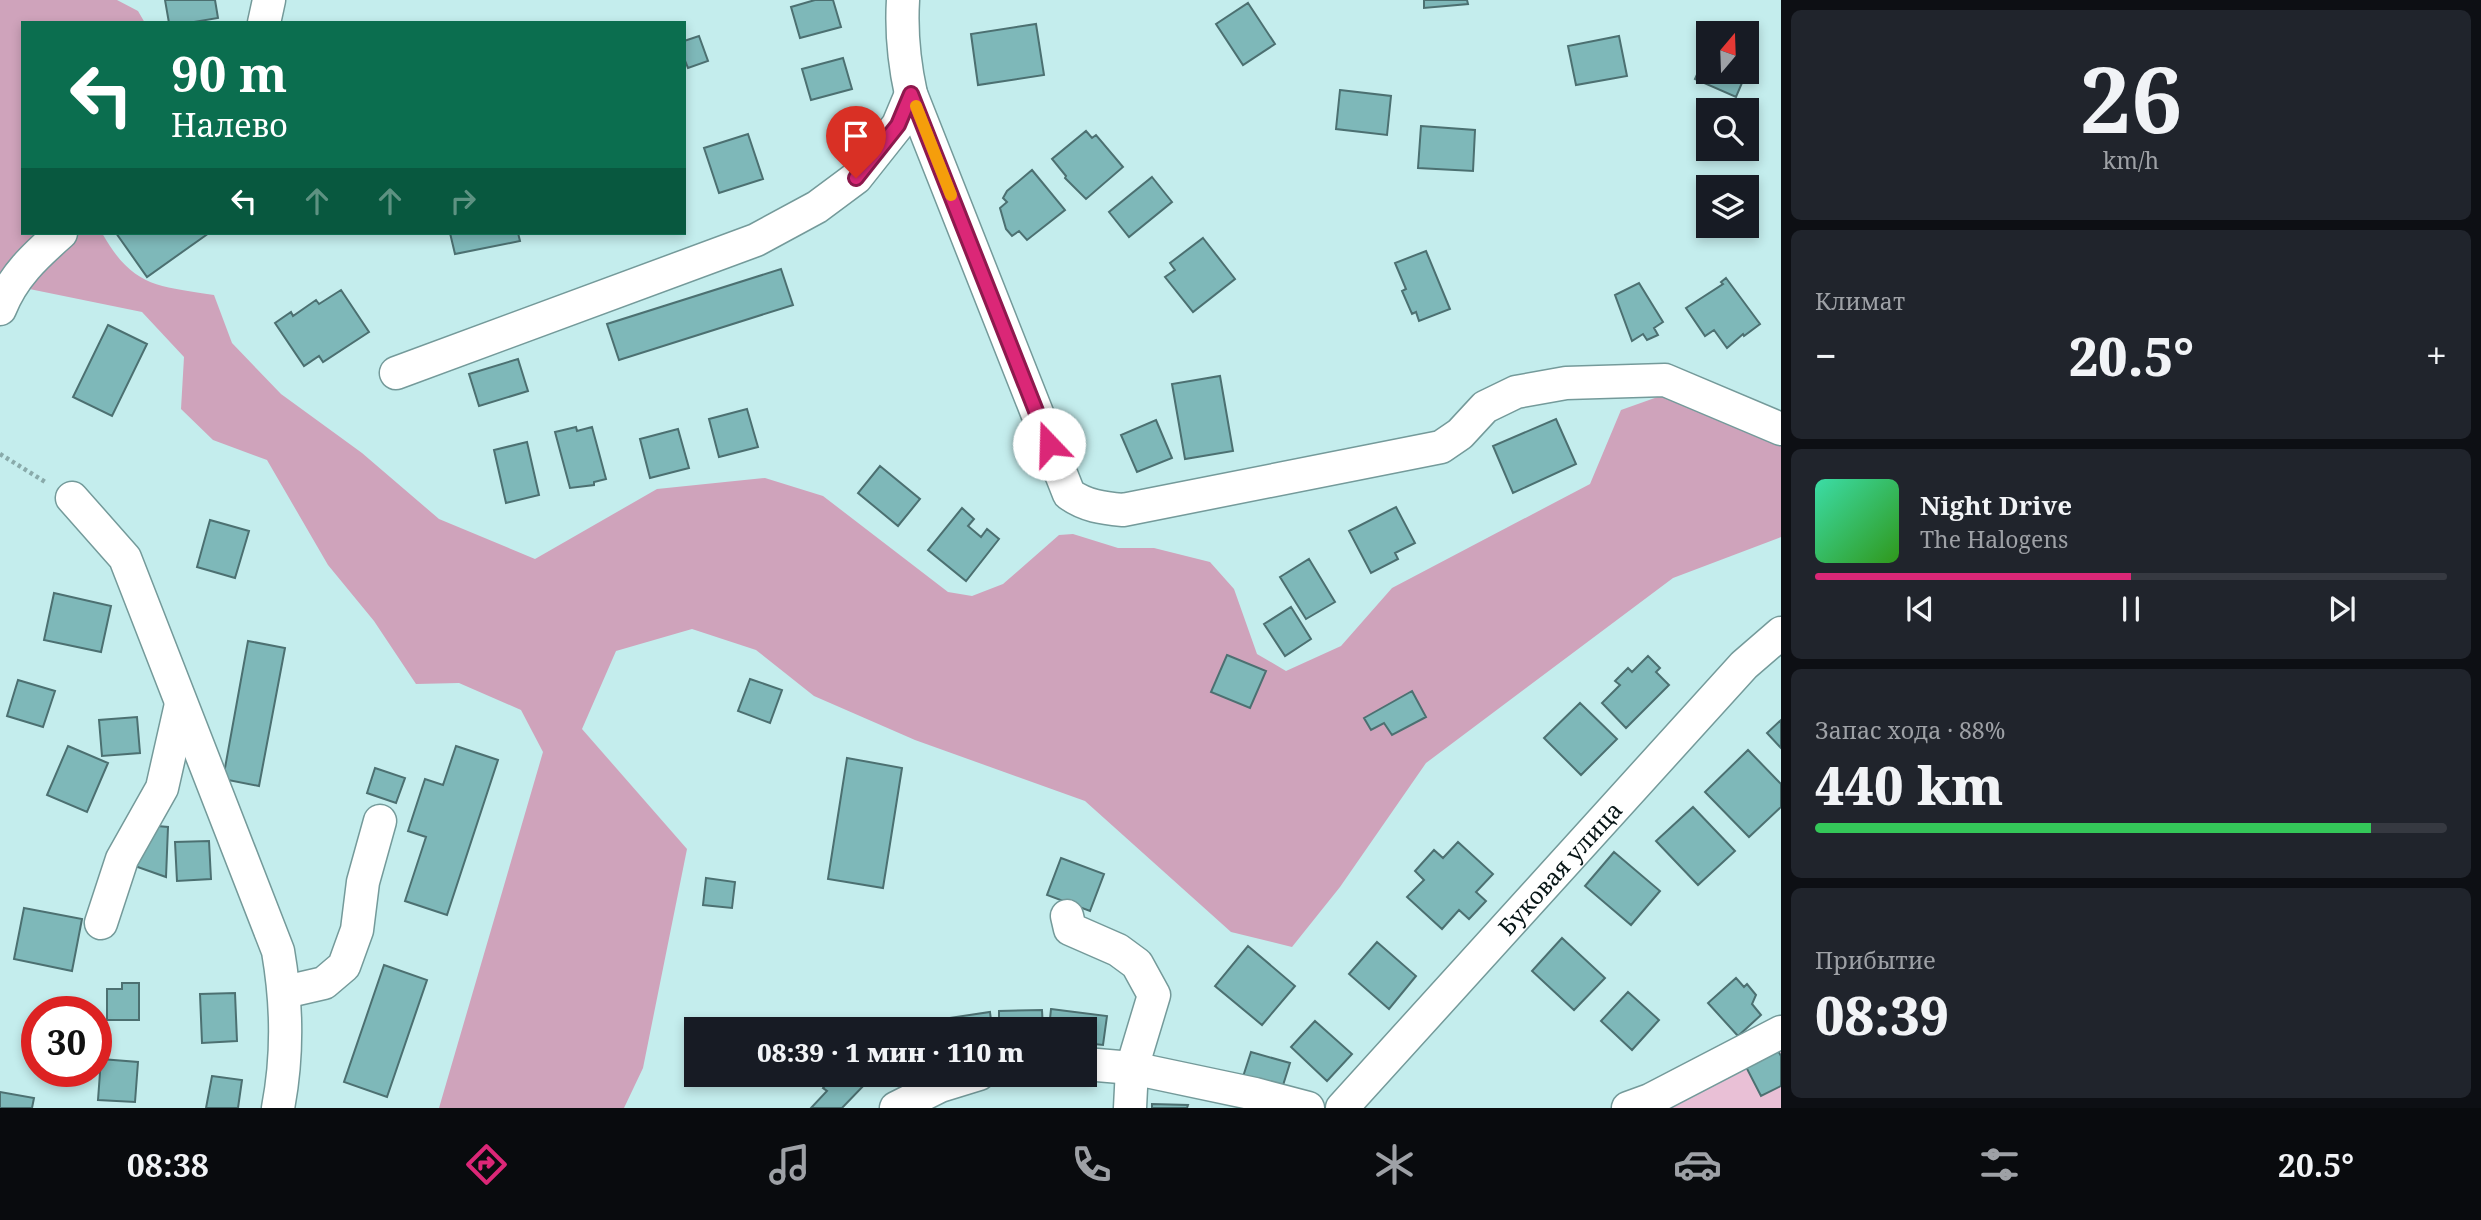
<!DOCTYPE html>
<html lang="ru">
<meta charset="utf-8">
<style>
:root{--surface:#171b24;--page:#20242c;--text:#f1f3f6;--muted:#9ea1a6;--line:#363941;--accent:#db2777}
body{margin:0;font-family:"Noto Serif",serif;background:var(--page);color:var(--text);height:100vh;display:flex;flex-direction:column;font-size:26px;white-space:nowrap}
*{box-sizing:border-box;margin:0}
p{font-size:23px;color:var(--muted)}
.icon{flex:none;width:38px;height:38px;fill:none;stroke:currentColor;stroke-width:2;stroke-linecap:round;stroke-linejoin:round}
.map{position:relative;flex:1;overflow:hidden}
.sheet{display:flex;flex-direction:column;gap:10px;padding:10px;background:#0d0f14;width:700px}
.sheet>*{flex:none}
.top-card{position:absolute;left:21px;top:21px;width:665px;height:214px;border-radius:0px;box-shadow:0 4px 10px #0003;background:#0b6e4f;color:#fff;overflow:hidden}
.needle{width:46px;rotate:19deg}
.fabs{position:absolute;left:1696px;top:21px;display:grid;gap:14px}
.fabs a{display:grid;place-items:center;width:63px;height:63px;border-radius:0px;background:var(--surface);box-shadow:0 4px 10px #0003;font-size:35px}
.speed{position:absolute;left:21px;top:996px;display:flex;gap:14px;font-size:35px;font-weight:700;text-align:center}
.speed>*{display:grid;place-content:center;width:91px;height:91px;border-radius:50%;background:var(--surface);box-shadow:0 4px 10px #0003;line-height:1}
.speed .limit{border:10px solid #d22;background:#fff;color:#111}
.pin{position:absolute;display:grid;place-items:center;width:60px;height:60px;color:#fff;margin:-72px -30px;border-radius:50% 50% 50% 0;rotate:-45deg;box-shadow:0 0 7px #0007}
.pin .icon{rotate:45deg}
.me{position:absolute;width:77px;margin:-38px;rotate:339deg;stroke-linejoin:round;filter:drop-shadow(0 0 5px #0008)}
.turn{display:flex;align-items:center;gap:24px;height:147px;padding:0 35px;font-size:32px}
.turn .icon{width:91px;height:91px;stroke-width:2.5}
.turn b{display:block;font-size:49px;line-height:60px}
.lanes{display:flex;align-items:center;height:66px;padding:0 35px;background:#0003;justify-content:center;gap:35px;direction:ltr}
.lanes .off{opacity:.35}
.big{font-size:52px;font-weight:800;line-height:1.1}
.sheet .widget{flex:1;display:flex;flex-direction:column;justify-content:center;gap:10px;min-width:0;padding:0 24px;border-radius:10px;background:var(--page)}
.sheet .dial{align-items:center;gap:0}
.dial b{font-size:91px;line-height:1}
.song{display:flex;align-items:center;gap:21px}
.cover{width:84px;height:84px;border-radius:10px;background:linear-gradient(135deg,hsl(160 70% 55%),hsl(110 70% 35%))}
.played{height:7px;border-radius:4px;background:linear-gradient(90deg,var(--accent) 50%,var(--line) 50%)}
.keys{display:flex;justify-content:space-around;direction:ltr}
.heat{display:flex;justify-content:space-between;align-items:center;font-size:38px;direction:ltr}
.charge{height:10px;border-radius:5px;background:linear-gradient(90deg,#34c759 88%,var(--line) 0)}
.trip{position:absolute;left:684px;top:1017px;width:413px;height:70px;border-radius:0px;background:var(--surface);box-shadow:0 4px 10px #0003;font-weight:800;line-height:70px;text-align:center}
.tabs{display:flex;height:112px;justify-content:space-around;align-items:center;background:#090b0e;color:var(--muted)}
.tabs .icon{width:49px;height:49px}
.tabs .active{color:var(--accent)}
.tabs b{font-size:32px;color:var(--text)}
main{display:flex;flex:1;min-height:0}
.map>svg:first-child{display:block}
.green{fill:#e9c0d6}
.forest{fill:#cfa3bb}
.building{fill:#7eb8b9;stroke:#4c7071;stroke-width:2}
.lines{fill:none;stroke-linecap:round;stroke-linejoin:round}
.minor-casing{stroke:#749a9a;stroke-width:35}
.path{stroke:#89aaaa;stroke-width:4.5;stroke-dasharray:3.5 3.5;stroke-linecap:butt}
.minor{stroke:#fff;stroke-width:32}
.route-casing{stroke:#8e194d;stroke-width:18}
.route{stroke:#db2777;stroke-width:12}
.slow{stroke:#f59e0b;stroke-width:12}
.labels{text-anchor:middle;dominant-baseline:central;stroke-width:7;stroke-linejoin:round;paint-order:stroke}
.street-label{font-size:23px;fill:#071516;stroke:#fff}
</style>
<main>
<div class="map">
<svg width="1781" height="1108" viewBox="0 0 1781 1108">
<rect width="100%" height="100%" fill="#c4eded"/>
<path class="green" d="M1781 1025V1108H1613Z"/>
<path class="forest" d="M0 0H117L138 11 145 23H23V233H102C133 288 158 286 214 295L232 343 281 394 362 453 439 519 535 559 657 489 765 478 823 496 948 592 972 596 1003 584 1059 535 1073 534 1118 548H1154L1210 562 1234 589 1257 654 1286 671 1341 646 1392 588 1590 484 1621 410 1666 394 1781 441V537L1673 578 1426 763 1340 887 1292 947 1231 932 1085 801 915 740 814 696 756 650 692 629 616 651 582 729 687 849 643 1068 624 1108H439L543 752 521 710 459 683 416 684 374 621 328 565 267 460 213 440 181 409 184 357 142 312 0 283Z"/>
<path class="building" d="M165 0H215L218 18 188 23H169Z
M815 0H833L841 27 800 38 791 7Z
M1424 0H1467L1468 4 1424 8Z
M1248 3 1275 44 1243 65 1216 24Z
M1036 24 1044 75 978 85 971 34Z
M699 36 708 61 688 68 684 58V41Z
M1619 36 1627 76 1576 85 1568 46Z
M1708 50V72H1746V54L1753 57 1736 97 1695 79Z
M843 58 852 89 811 100 802 69Z
M1340 90 1391 96 1387 135 1336 129Z
M1421 126 1475 130 1473 171 1418 168Z
M1086 131 1092 138 1096 135 1123 167 1086 199 1065 178 1066 176 1052 159Z
M748 134 763 179 719 193 704 148Z
M1032 170 1065 210 1027 240 1019 231 1012 236 1006 229 1000 208 1007 202 1003 198 1007 191Z
M1152 177 1172 202 1129 237 1109 212Z
M116 233H209L147 277Z
M450 233H518L520 241 455 254Z
M1203 238 1235 279 1193 312 1165 277 1175 270 1170 263Z
M1426 251 1450 309 1419 321 1416 312 1412 314 1402 291 1406 289 1395 263Z
M781 269 793 305 619 360 607 324Z
M1726 278 1760 324 1744 336 1743 334 1727 348 1714 330 1705 336 1686 308 1723 284 1721 282Z
M1639 283 1663 322 1654 328 1658 335 1647 340 1643 334 1632 341 1615 295Z
M341 290 369 332 323 362 319 356 304 366 275 323 291 312 293 316 316 300 319 304Z
M108 325 147 344 112 416 73 397Z
M518 359 528 391 479 406 469 374Z
M1220 376 1233 451 1185 459 1172 384Z
M747 409 758 447 719 457 709 419Z
M1556 419 1576 464 1513 493 1493 446Z
M1156 420 1172 458 1137 472 1121 435Z
M576 427 577 431 592 427 606 479 594 482V485L570 488 555 432Z
M678 429 689 468 650 478 640 439Z
M527 442 539 495 506 503 494 450Z
M880 466 920 499 898 526 858 493Z
M1396 507 1415 543 1395 553 1398 559 1371 573 1349 531Z
M962 508 974 519 968 526 981 537 987 529 999 539 966 581 928 550Z
M210 520 249 531 235 578 197 567Z
M1309 559 1335 602 1306 619 1280 577Z
M54 593 111 606 101 652 44 640Z
M1291 607 1311 639 1285 656 1264 624Z
M248 641 285 648 259 786 223 779Z
M1227 655 1266 671 1250 708 1211 692Z
M1648 656 1660 668 1656 672 1669 685 1626 728 1602 703 1620 685 1615 681 1628 668 1632 672Z
M750 679 782 690 770 723 738 711Z
M18 680 55 691 43 727 7 716Z
M1412 691 1426 717 1392 735 1384 723 1371 730 1364 718Z
M1580 703 1617 739 1581 775 1544 738Z
M137 717 140 753 102 756 99 720Z
M1781 720V748L1767 733Z
M68 746 108 763 87 812 47 795Z
M456 746 498 760 447 915 405 901 426 837 408 831 425 779 443 785Z
M1748 750 1781 784V807L1749 837 1705 792Z
M847 758 902 768 883 888 828 879Z
M375 768 405 778 396 803 367 793Z
M1693 807 1735 851 1698 885 1656 841Z
M157 826 168 827 166 877 132 865Z
M209 841 211 879 177 881 175 842Z
M1458 842 1493 874 1476 892 1486 901 1469 919 1459 910 1442 929 1407 897 1424 880 1415 871 1434 850 1443 858Z
M1614 852 1660 891 1631 925 1585 886Z
M1061 858 1104 874 1090 911 1047 895Z
M706 878 735 882 732 908 703 905Z
M24 908 82 919 72 971 14 959Z
M1562 938 1605 978 1574 1010 1532 971Z
M1377 942 1416 976 1389 1009 1349 974Z
M1248 946 1295 986 1262 1025 1215 986Z
M384 965 427 980 387 1097 344 1082Z
M1736 978 1744 987 1747 984 1756 995 1752 1004 1761 1015 1738 1036 1708 1003Z
M122 983H139V1020H107V989H122Z
M1628 992 1659 1020 1632 1050 1601 1021Z
M235 993 237 1041 202 1043 200 994Z
M1051 1009 1107 1016 1103 1045 1085 1043V1029H1049Z
M1042 1010 1043 1029H999V1011Z
M990 1012 992 1029H950L949 1018Z
M1315 1021 1352 1054 1327 1081 1291 1047Z
M1775 1045 1781 1056V1086L1761 1096 1743 1061Z
M1251 1052 1290 1063 1279 1098 1240 1086Z
M101 1059 138 1062 135 1102 98 1100Z
M835 1074H864L869 1080 842 1108H811L827 1091 823 1088Z
M212 1076 242 1080 238 1108H206Z
M0 1092 34 1098 32 1108H0Z
M1152 1104 1188 1105 1187 1108H1152Z"/>
<g class="lines">
<defs>
<g id="minor">
<path d="M903 0C901 33 904 62 911 94L1069 494C1086 506 1102 508 1123 510L1441 447 1460 434 1485 407 1516 392 1566 383 1665 380 1781 429"/>
<path d="M264 23 269 0"/>
<path d="M0 309C13 276 35 256 61 233"/>
<path d="M396 373 756 240 817 207 856 178 898 125 911 94"/>
<path d="M72 498 125 558 278 951C287 1003 288 1056 278 1108"/>
<path d="M1067 916 1070 929 1118 950 1137 964 1154 995 1132 1068 1130 1108"/>
<path d="M101 923 122 859 162 788 181 704"/>
<path d="M285 992 324 983 344 966 357 930 363 882 380 821"/>
<path d="M1085 1064 1132 1068 1255 1094 1308 1108"/>
<path d="M896 1108 940 1086 979 1074"/>
<path id="s1" d="M1342 1108 1744 665 1781 633"/>
<path d="M1628 1108 1650 1100 1781 1032"/>
</g>
</defs>
<use href="#minor" class="minor-casing"/>
<path class="path" d="M0 454 47 483"/>
<use href="#minor" class="minor"/>
</g>
<g class="lines">
<defs>
<path id="route" d="M856 178 898 125 911 94 1049 444"/>
</defs>
<use href="#route" class="route-casing"/>
<use href="#route" class="route"/>
<path class="slow" d="M916 106 951 195"/>
</g>
<g class="labels">
<g class="street-label">
<text stroke="none"><textPath href="#s1" startOffset="324">Буковая улица</textPath></text>
</g>
</g>
</svg>
<div class="fabs">
<a><svg class="needle" viewBox="-14 -14 28 28"><path d="M0-13l5 13h-10z" fill="#e53935"/><path d="M0 13l5-13h-10z" fill="#9ea1a6"/></svg></a>
<a><svg class="icon" aria-label="search" viewBox="0 0 24 24"><circle cx="10" cy="10" r="6"/><path d="M15 15l6 6"/></svg></a>
<a><svg class="icon" aria-label="layers" viewBox="0 0 24 24"><path d="M12 4l9 5-9 5-9-5zM3 14l9 5 9-5"/></svg></a>
</div>
<div class="speed"><div class="limit">30</div></div>
<div class="pin" style="left:856px;top:178px;background:#d93025"><svg class="icon" aria-label="arrive" viewBox="0 0 24 24"><path d="M6 21V4h12l-3 4 3 4H6"/></svg></div>
<svg class="me" style="left:1049px;top:444px" viewBox="-20 -20 40 40"><circle r="19" fill="#fff"/><path d="M0-13L10 11 0 6-10 11z" fill="#db2777"/></svg>
<div class="trip">08:39 · 1 мин · 110 m</div>
<div class="top-card">
<div class="turn"><svg class="icon" aria-label="left" viewBox="0 0 24 24"><path d="M17 20v-9H6M10 6l-5 5 5 5"/></svg><div><b>90 m</b>Налево</div></div>
<div class="lanes"><svg class="icon" aria-label="left" viewBox="0 0 24 24"><path d="M17 20v-9H6M10 6l-5 5 5 5"/></svg><svg class="icon off" aria-label="ahead" viewBox="0 0 24 24"><path d="M12 20V5M6 11l6-6 6 6"/></svg><svg class="icon off" aria-label="ahead" viewBox="0 0 24 24"><path d="M12 20V5M6 11l6-6 6 6"/></svg><svg class="icon off" aria-label="right" viewBox="0 0 24 24"><path d="M7 20v-9h11M14 6l5 5-5 5"/></svg></div>
</div>
</div>
<section class="sheet">
<div class="widget dial"><b>26</b><p>km/h</p></div>
<div class="widget"><p>Климат</p>
<div class="heat"><a>−</a><b class="big">20.5°</b><a>+</a></div>
</div>
<div class="widget">
<div class="song"><i class="cover"></i><div><b>Night Drive</b><p>The Halogens</p></div></div>
<div class="played"></div>
<div class="keys"><svg class="icon" aria-label="previous" viewBox="0 0 24 24"><path d="M18 5L8 12l10 7zM5 5v14"/></svg><svg class="icon" aria-label="pause" viewBox="0 0 24 24"><path d="M8 5v14M16 5v14"/></svg><svg class="icon" aria-label="next" viewBox="0 0 24 24"><path d="M6 5l10 7-10 7zM19 5v14"/></svg></div>
</div>
<div class="widget"><p>Запас хода · 88%</p><b class="big">440 km</b><div class="charge"></div></div>
<div class="widget"><p>Прибытие</p><b class="big">08:39</b></div>
</section>
</main>
<nav class="tabs">
<b>08:38</b>
<svg class="icon active" aria-label="directions" viewBox="0 0 24 24"><path d="M12 3l9 9-9 9-9-9zM9 14v-3h6M13 9l2 2-2 2"/></svg>
<svg class="icon" aria-label="music" viewBox="0 0 24 24"><path d="M9 18V5l10-2v13"/><circle cx="6" cy="18" r="3"/><circle cx="16" cy="16" r="3"/></svg>
<svg class="icon" aria-label="phone" viewBox="0 0 24 24"><path d="M5 4h4l2 5-3 2q2 4 5 5l2-3 5 2v4C11 20 4 13 5 4z"/></svg>
<svg class="icon" aria-label="climate" viewBox="0 0 24 24"><path d="M12 3v18M4 7l16 10M4 17L20 7"/></svg>
<svg class="icon" aria-label="car" viewBox="0 0 24 24"><path d="M5 17H2v-5l4-1 3-4h7l3 4 3 1v5h-3M9 17h6M6 11h13"/><circle cx="7" cy="17" r="2"/><circle cx="17" cy="17" r="2"/></svg>
<svg class="icon" aria-label="filters" viewBox="0 0 24 24"><path d="M4 7h16M4 17h16"/><circle cx="9" cy="7" r="2"/><circle cx="15" cy="17" r="2"/></svg>
<b>20.5°</b>
</nav>
